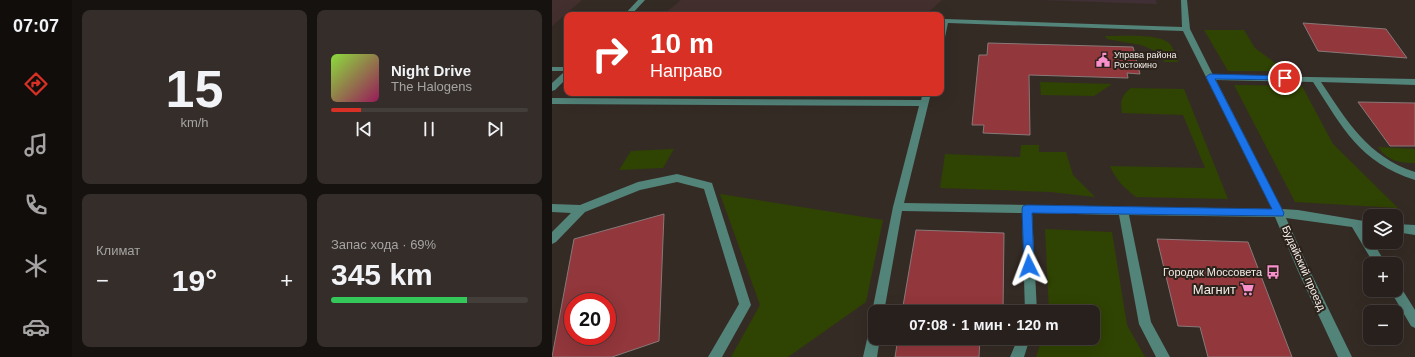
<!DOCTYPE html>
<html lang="ru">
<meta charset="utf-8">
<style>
:root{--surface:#28201c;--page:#342d29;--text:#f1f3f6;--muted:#a5a3a3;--line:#443e3b;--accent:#d93025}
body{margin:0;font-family:Helvetica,sans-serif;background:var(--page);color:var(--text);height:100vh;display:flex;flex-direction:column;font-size:15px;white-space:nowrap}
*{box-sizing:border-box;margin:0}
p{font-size:13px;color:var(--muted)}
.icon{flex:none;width:22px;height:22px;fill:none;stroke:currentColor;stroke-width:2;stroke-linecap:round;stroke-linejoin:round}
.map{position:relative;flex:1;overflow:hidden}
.panel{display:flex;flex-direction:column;gap:10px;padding:10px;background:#16120f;width:480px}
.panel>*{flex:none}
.guide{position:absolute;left:12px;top:12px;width:380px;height:84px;border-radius:8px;box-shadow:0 4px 16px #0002,0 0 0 1px var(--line);background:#d93025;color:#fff;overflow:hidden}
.fabs{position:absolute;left:811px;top:209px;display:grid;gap:8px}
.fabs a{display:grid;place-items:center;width:40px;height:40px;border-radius:8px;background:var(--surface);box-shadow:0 4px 16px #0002,0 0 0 1px var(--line);font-size:20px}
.speed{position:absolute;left:12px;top:293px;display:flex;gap:8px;font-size:20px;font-weight:700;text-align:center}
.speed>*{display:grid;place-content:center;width:52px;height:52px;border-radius:50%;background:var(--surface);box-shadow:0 4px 16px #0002,0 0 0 1px var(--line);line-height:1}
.speed .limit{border:6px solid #d22;background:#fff;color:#111}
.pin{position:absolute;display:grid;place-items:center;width:34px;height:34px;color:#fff;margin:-17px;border:2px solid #fff;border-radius:50%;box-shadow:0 1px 4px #0007}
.me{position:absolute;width:44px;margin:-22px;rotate:357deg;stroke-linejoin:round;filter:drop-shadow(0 0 3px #0008)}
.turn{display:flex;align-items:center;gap:14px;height:84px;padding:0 20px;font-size:18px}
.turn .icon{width:52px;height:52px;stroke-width:2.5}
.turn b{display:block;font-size:28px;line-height:34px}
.big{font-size:30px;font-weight:700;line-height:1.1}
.panel .card{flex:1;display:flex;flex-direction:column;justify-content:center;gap:6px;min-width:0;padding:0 14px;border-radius:8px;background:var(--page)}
.panel .dial{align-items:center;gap:0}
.dial b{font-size:52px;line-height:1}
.song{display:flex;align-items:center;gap:12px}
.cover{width:48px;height:48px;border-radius:6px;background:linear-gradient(135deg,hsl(90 70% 55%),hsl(330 70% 35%))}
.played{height:4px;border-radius:2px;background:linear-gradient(90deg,var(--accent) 15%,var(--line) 15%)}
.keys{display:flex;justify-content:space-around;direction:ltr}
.heat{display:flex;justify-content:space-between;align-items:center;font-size:22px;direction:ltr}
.charge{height:6px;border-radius:3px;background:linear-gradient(90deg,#34c759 69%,var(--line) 0)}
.panel .tiles{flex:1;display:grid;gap:10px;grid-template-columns:repeat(2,1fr)}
.trip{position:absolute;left:316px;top:305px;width:232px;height:40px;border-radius:8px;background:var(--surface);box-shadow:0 4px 16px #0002,0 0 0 1px var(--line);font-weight:700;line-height:40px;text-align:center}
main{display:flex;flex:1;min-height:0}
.dock{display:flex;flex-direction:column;width:72px;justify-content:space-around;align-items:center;background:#100d0b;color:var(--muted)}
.dock .icon{width:28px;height:28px}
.dock .selected{color:var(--accent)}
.dock b{font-size:18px;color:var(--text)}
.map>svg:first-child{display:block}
.commercial{fill:#432f2e}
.industrial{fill:#412f36}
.green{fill:#2f4302}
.building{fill:#92373c;stroke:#887979;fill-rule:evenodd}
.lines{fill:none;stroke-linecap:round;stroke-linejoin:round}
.minor{fill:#53847a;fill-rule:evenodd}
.route{fill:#1a73e8;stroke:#114b97}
.labels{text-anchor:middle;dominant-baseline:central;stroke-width:4;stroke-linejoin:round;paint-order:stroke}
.far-poi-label{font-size:9px;fill:#f4eee9;stroke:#2b221b;text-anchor:start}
.street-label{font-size:11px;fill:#f4eee9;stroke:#2b221b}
.poi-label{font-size:11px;fill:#f4eee9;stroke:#2b221b;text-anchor:end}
.near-poi-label{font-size:13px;fill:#f4eee9;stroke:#2b221b;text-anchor:end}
</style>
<main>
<nav class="dock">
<b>07:07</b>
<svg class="icon selected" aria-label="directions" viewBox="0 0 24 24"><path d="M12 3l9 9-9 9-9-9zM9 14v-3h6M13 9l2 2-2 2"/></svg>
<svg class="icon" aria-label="music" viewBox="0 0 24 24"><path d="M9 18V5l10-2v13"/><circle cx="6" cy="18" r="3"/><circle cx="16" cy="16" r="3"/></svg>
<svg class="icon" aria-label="phone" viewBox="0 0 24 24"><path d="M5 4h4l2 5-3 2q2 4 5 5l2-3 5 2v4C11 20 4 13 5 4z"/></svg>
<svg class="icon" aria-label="climate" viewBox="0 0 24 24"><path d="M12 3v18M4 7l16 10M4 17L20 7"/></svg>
<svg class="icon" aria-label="car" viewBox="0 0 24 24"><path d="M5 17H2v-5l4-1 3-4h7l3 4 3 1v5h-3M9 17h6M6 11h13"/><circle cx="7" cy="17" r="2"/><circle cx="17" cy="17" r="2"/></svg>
</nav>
<section class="panel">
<div class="tiles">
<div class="card dial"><b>15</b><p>km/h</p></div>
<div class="card">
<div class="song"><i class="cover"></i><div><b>Night Drive</b><p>The Halogens</p></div></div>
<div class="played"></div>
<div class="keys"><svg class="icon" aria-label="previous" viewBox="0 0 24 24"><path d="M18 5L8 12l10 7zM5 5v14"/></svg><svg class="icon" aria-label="pause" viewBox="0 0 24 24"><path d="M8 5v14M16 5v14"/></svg><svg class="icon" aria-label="next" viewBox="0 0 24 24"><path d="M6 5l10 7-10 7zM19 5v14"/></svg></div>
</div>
<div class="card"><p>Климат</p>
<div class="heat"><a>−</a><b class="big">19°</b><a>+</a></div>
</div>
<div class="card"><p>Запас хода · 69%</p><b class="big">345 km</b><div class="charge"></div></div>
</div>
</section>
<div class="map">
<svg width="863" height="357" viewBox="0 0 863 357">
<rect width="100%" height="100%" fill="#352b25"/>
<path class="commercial" d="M0 0H30L0 26Z
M129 0H390L373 15H111Z"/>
<path class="industrial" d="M486 0H604L605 4Z"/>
<path class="green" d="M652 30H692L703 48 734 71H676Z
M553 36C568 36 609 33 618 44 622 49 624 56 626 62H613L601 50 589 45 555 39Z
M488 82 560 84 542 96 489 95Z
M682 85 750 86 781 144 846 208 743 202Z
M579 88 632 89 676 199 584 197C572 188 564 180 558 166L653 168 631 115 570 113C568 102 569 95 579 88Z
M469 145H487V152H514L521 175 543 197 498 192 388 188 393 154 468 157Z
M826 147 863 149V163C847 163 836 161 826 147Z
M122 149 111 168 67 170 79 151Z
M168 194 331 220 314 302 236 357H179L208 305Z
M493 229 560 232 575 325 593 357H484L490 338H541V312H497Z"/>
<path class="building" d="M751 23 834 29 855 58 766 51Z
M436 43 581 47 588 74 575 73 576 78 477 75 478 135 431 133 432 125H420L427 55H435Z
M806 102 863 103V146H838Z
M112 214 107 341 60 357H0L22 239ZM21 302H55V336H21Z
M364 230 452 233 451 312H350Z
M605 239 696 242 740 357H656L648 327 626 326Z
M346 338H428L427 357H343Z"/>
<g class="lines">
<path class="minor" d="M86 0H93L79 15H72Z
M629 0H635L638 29 661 75 863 79V85L769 82C795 121 816 157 863 172V180C807 162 791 128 761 82L664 80 730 209 746 210 818 222V230H813L818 238V242H821L834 264H822L800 227 734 218 757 269 800 357H786L746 271 723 217 577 215 599 322 618 357H604L587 324 567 215 480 213 485 312H473L470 213 350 211 332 312H323V317L320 312 341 207 367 106 0 104V98L369 100 371 93H379L352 203 720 209 631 31 396 23 393 37 389 39V23L390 19H393L630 27Z
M0 67H15V71H0Z
M12 72H15V78L3 90 0 91V83Z
M125 174 160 183 199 305 170 357H156L187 304 152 189 125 182 88 190 33 212 4 242 0 244V232L19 213 0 212V204L28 205 86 182Z
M844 224 863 225V235L844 232Z
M844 285 848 286 863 310V328L859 326 838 290H844Z
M323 324V338H328L325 357H311L318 326Z
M466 338H478L472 357H458Z"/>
</g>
<path class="route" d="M658 74 733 76 737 78 733 80 663 79 732 213 731 216 480 213 482 266 481 269 477 270 473 269 472 266 470 209 471 206 475 205 720 209 654 77Z"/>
<defs>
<symbol id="civic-bare" viewBox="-9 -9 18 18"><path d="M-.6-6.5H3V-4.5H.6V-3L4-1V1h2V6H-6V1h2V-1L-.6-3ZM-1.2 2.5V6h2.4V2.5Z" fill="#f890cc" stroke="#2b221b" stroke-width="2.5" paint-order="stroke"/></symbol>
<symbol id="bus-bare" viewBox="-9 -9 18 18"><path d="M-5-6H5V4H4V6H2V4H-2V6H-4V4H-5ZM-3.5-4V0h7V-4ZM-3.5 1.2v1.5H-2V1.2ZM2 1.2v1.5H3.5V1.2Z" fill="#f890cc" stroke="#2b221b" stroke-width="2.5" paint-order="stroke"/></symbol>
<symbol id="supermarket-bare" viewBox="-9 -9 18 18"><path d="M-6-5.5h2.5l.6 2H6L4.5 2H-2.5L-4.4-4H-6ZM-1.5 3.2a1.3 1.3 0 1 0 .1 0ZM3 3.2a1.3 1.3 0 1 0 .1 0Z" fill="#f890cc" stroke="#2b221b" stroke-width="2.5" paint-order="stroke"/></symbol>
</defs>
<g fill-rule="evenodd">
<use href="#civic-bare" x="541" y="50" width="20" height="20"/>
<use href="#bus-bare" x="711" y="262" width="20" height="20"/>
<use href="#supermarket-bare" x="685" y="279" width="20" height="20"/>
</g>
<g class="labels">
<g class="far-poi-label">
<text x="562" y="55">Управа района<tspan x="562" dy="10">Ростокино</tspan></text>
</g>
<g class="street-label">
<text transform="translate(752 268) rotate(66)">Будайский проезд</text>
</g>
<g class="poi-label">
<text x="710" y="272">Городок Моссовета</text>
</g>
<g class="near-poi-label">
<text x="684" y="289">Магнит</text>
</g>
</g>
</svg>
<div class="fabs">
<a><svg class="icon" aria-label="layers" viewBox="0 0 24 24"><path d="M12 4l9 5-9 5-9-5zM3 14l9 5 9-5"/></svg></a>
<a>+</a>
<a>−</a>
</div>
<div class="speed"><div class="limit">20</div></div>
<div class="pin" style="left:733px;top:78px;background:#d93025"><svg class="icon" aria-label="arrive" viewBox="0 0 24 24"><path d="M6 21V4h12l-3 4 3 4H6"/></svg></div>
<svg class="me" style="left:477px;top:266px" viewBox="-20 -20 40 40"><path d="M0-17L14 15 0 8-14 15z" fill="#1a73e8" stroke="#fff" stroke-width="4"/></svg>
<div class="trip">07:08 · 1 мин · 120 m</div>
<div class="guide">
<div class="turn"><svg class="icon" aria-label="right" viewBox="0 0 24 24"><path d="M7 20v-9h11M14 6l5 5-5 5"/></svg><div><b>10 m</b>Направо</div></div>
</div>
</div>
</main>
